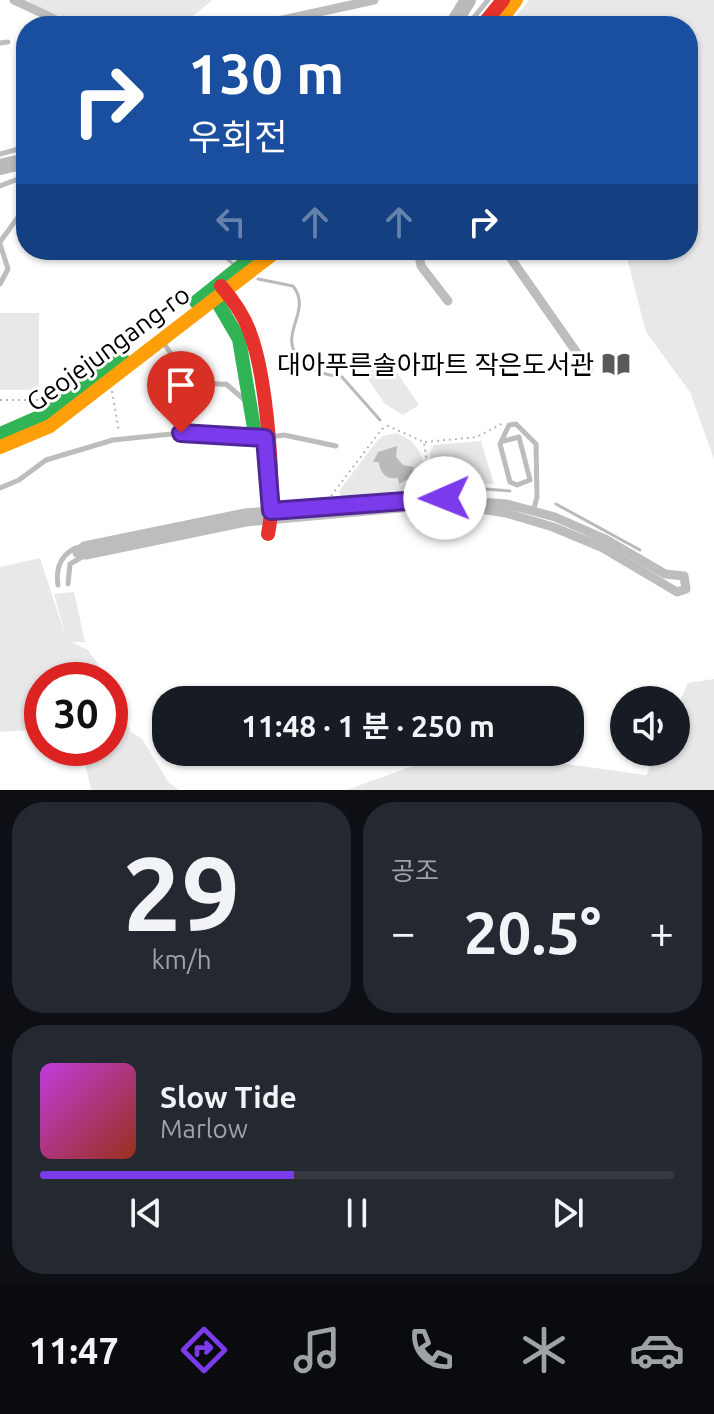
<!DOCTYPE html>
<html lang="ko">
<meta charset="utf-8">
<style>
:root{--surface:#171b24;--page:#242831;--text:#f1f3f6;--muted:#9ea1a6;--line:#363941;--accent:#7c3aed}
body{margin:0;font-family:Ubuntu,"Noto Sans KR",sans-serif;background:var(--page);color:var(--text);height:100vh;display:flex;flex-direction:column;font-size:30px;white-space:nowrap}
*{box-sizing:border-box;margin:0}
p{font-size:26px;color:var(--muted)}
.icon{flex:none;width:44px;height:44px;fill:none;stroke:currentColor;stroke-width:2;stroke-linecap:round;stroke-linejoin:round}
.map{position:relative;height:790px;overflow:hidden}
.drawer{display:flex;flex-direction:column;gap:12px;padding:12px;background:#0d0f14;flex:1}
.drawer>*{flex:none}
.hud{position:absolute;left:16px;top:16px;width:682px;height:244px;border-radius:32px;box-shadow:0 2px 6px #0004;background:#1a4fa0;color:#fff;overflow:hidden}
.fabs{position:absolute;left:610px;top:686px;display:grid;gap:16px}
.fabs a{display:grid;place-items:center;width:80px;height:80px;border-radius:50%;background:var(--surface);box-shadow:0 2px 6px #0004;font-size:40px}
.speed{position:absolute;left:24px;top:662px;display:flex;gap:16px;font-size:40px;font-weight:700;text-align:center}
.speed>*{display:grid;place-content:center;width:104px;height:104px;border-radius:50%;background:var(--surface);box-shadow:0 2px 6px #0004;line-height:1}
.speed .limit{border:12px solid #d22;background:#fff;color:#111}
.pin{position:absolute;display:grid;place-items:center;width:68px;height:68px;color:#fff;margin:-82px -34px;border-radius:50% 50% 50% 0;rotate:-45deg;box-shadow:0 0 8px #0007}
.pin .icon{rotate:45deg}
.me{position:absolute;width:88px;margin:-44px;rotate:269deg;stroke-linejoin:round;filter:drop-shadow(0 0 6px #0008)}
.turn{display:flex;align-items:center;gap:28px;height:168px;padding:0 40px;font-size:36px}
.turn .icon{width:104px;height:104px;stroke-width:2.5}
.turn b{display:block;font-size:56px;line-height:68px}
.lanes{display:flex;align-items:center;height:76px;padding:0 40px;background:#0003;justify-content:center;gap:40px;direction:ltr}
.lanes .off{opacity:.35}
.big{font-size:60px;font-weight:700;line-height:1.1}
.drawer .tile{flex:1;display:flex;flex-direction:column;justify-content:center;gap:12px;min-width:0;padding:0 28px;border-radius:32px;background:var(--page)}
.drawer .dial{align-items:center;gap:0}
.dial b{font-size:104px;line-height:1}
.song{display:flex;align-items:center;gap:24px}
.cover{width:96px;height:96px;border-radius:12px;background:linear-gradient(135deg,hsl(290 70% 55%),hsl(10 70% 35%))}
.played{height:8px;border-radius:4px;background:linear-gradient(90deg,var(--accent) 40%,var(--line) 40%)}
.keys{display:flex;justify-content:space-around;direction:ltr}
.heat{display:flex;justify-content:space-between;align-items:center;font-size:44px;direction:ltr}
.drawer .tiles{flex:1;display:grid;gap:12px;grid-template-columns:1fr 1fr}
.tile:last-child{grid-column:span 2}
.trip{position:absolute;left:152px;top:686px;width:432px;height:80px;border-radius:32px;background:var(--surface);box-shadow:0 2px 6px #0004;font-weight:700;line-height:80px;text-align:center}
.dock{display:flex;height:128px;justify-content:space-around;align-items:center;background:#090b0e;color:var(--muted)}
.dock .icon{width:56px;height:56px}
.dock .on{color:var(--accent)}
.dock b{font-size:36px;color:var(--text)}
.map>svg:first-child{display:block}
.green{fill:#e8e8e8}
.water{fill:#bababa}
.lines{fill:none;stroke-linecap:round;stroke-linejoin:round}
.stream{stroke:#bababa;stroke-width:3}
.river{stroke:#bababa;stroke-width:16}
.path{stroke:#b8b8b8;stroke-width:2;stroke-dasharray:2 4;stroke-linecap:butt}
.lane{stroke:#bdbdbd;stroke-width:5}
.street{stroke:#bdbdbd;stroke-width:9}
.fast{stroke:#30b455;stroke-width:14}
.slow{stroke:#ff9f0a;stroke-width:14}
.jam{stroke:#e5322d;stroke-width:14}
.route-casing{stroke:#51269a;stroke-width:20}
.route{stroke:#7c3aed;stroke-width:14}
.labels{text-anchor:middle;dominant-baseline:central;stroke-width:6;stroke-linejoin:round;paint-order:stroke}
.street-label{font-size:26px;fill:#000;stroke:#fff}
.poi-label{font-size:26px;fill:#000;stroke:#fff;text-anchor:end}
</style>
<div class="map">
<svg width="714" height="790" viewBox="0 0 714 790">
<rect width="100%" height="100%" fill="#fff"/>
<path class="green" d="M27 0H212C205 6 196 15 187 19 144 35 64 26 27 0Z
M529 0H714V459L690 392 646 332 625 250H688V26H508Z
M0 313H39V390H0Z
M388 359 419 405 403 415 385 404 365 375Z
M396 433C422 442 423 460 428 484L424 489 341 496 339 491 377 441 383 436Z
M481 441 494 484 443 482 433 473 430 453 434 445Z
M40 558 67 641 54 594 74 592 85 642H71L88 650 109 680H42V729L0 732V567Z
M714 679V790H346L416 765 566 764 646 775 657 752H676V710L688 683Z
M110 682 131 732 142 739 169 783 179 790H91L82 748H110Z"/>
<path class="water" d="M397 446 396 457 403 465 414 467 411 477 399 484 398 478C386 480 380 473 379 462H373L378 452Z"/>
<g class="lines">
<path class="stream" d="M216 250 232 263
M258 279 293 286C314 312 274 336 302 361 314 372 326 375 342 377L380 420
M436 485 510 491
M556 504 640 550"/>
<path class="river" d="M452 26 468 0
M0 167 26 161"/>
<path class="path" d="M112 391 119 432
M0 400H43
M425 442 477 437 503 423
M331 496 382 429 388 426 424 442 431 491"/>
<path class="lane" d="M467 26 488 0
M0 43 8 42
M0 154 26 147
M0 186 26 176
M0 242 26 206
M0 244 8 269 0 284
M163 342C180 368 193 386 226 384L247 402
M504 441 519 437 530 480 517 485 510 482 500 444 509 425 516 424 536 444 537 497 533 512
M0 488 19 480 46 460 113 440 181 433 255 439 284 435 336 446
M68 584 70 564 82 557
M58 585C55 566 63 550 83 546"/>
<path class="street" d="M14 0 69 26
M254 26 374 0
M418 250 421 266 448 301
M505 250 589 370
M422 498 507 504 555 517 605 539 665 574 684 576 686 589 677 592 601 547 553 527 506 513 468 507 423 506 246 522 86 555 77 553 84 546 245 513Z"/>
<path class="fast" d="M211 291 239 339 254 428
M196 302 261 250
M0 434 44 415 122 358"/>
<path class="slow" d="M496 26 516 0
M0 447 50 426 278 250"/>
<path class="jam" d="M482 26 503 0
M221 286C233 300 244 315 250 333 266 374 277 491 268 534"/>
</g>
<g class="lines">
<defs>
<path id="route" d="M181 433 265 438 271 511 445 498"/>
</defs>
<use href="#route" class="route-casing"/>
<use href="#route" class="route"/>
</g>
<defs>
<symbol id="library-bare" viewBox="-9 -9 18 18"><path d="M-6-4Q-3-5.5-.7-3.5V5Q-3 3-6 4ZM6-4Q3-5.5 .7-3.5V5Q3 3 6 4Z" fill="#595959" stroke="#fff" stroke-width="2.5" paint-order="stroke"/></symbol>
</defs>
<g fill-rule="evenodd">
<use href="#library-bare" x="596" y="344" width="40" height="40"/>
</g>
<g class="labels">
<g class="street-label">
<text transform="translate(108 348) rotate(-36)">Geojejungang-ro</text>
</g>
<g class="poi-label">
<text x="594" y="364">대아푸른솔아파트 작은도서관</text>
</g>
</g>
</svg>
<div class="fabs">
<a><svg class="icon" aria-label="sound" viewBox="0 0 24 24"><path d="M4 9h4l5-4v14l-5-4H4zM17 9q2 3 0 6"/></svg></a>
</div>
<div class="speed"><div class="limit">30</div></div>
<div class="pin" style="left:181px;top:433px;background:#d93025"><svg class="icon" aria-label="arrive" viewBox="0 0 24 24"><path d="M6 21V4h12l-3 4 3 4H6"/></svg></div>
<svg class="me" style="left:445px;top:498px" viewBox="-20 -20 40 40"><circle r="19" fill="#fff"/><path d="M0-13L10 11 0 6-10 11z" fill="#7c3aed"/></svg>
<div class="trip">11:48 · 1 분 · 250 m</div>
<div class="hud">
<div class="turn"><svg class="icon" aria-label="right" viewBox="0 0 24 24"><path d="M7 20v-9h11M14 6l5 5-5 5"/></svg><div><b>130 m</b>우회전</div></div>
<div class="lanes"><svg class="icon off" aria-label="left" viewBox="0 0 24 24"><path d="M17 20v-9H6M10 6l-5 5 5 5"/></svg><svg class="icon off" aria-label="ahead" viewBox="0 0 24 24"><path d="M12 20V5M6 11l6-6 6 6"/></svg><svg class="icon off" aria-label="ahead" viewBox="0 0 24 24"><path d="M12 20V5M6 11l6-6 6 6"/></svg><svg class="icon" aria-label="right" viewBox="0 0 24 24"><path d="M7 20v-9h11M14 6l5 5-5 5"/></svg></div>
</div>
</div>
<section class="drawer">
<div class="tiles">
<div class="tile dial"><b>29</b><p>km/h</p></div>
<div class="tile"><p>공조</p>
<div class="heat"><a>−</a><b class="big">20.5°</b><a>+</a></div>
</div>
<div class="tile">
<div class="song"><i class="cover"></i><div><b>Slow Tide</b><p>Marlow</p></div></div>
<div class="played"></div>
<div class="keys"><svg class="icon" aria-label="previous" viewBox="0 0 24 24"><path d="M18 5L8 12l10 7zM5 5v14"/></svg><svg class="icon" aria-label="pause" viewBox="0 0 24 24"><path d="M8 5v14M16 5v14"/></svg><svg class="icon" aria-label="next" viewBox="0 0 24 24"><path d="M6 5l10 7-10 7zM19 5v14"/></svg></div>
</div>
</div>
</section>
<nav class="dock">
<b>11:47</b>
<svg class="icon on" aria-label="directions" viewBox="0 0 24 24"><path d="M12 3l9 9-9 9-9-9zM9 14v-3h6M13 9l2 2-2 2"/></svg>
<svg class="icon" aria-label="music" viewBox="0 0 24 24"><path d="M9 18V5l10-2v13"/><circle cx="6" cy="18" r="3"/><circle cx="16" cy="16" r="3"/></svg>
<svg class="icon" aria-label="phone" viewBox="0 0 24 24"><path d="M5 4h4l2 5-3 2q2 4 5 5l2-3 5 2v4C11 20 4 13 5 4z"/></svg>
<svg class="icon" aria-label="climate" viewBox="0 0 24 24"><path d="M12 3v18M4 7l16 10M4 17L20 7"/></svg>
<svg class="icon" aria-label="car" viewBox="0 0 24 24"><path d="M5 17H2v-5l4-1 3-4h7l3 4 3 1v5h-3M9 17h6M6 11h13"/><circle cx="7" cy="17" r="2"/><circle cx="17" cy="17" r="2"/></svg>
</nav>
